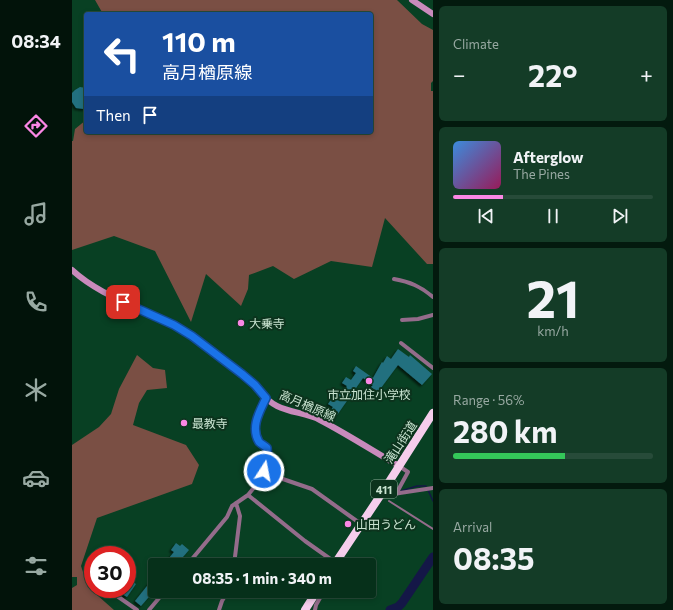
<!DOCTYPE html>
<meta charset="utf-8">
<style>
:root{--surface:#06301a;--page:#143c27;--text:#f1f3f6;--muted:#98a9a2;--line:#274b39;--accent:#fb87e5}
body{margin:0;font-family:Commissioner,"Noto Sans JP",sans-serif;background:var(--page);color:var(--text);height:100vh;display:flex;flex-direction:column;font-size:15px;white-space:nowrap}
*{box-sizing:border-box;margin:0}
p{font-size:13px;color:var(--muted)}
.icon{flex:none;width:22px;height:22px;fill:none;stroke:currentColor;stroke-width:2;stroke-linecap:round;stroke-linejoin:round}
.map{position:relative;flex:1;overflow:hidden}
.panel{display:flex;flex-direction:column;gap:6px;padding:6px;background:#031a0e;width:240px}
.panel>*{flex:none}
.top-card{position:absolute;left:12px;top:12px;width:289px;height:122px;border-radius:4px;box-shadow:0 2px 6px #0003,0 0 0 1px var(--line);background:#1a4fa0;color:#fff;overflow:hidden}
.speed{position:absolute;left:12px;top:546px;display:flex;gap:8px;font-size:20px;font-weight:700;text-align:center}
.speed>*{display:grid;place-content:center;width:52px;height:52px;border-radius:50%;background:var(--surface);box-shadow:0 2px 6px #0003,0 0 0 1px var(--line);line-height:1}
.speed .limit{border:6px solid #d22;background:#fff;color:#111}
.pin{position:absolute;display:grid;place-items:center;width:34px;height:34px;color:#fff;margin:-17px;border-radius:8px;box-shadow:0 2px 6px #0006}
.me{position:absolute;width:44px;margin:-22px;rotate:11deg;stroke-linejoin:round;filter:drop-shadow(0 0 3px #0008)}
.turn{display:flex;align-items:center;gap:14px;height:84px;padding:0 12px;font-size:18px}
.turn .icon{width:52px;height:52px;stroke-width:2.5}
.turn b{display:block;font-size:28px;line-height:34px}
.then{display:flex;align-items:center;height:38px;padding:0 12px;background:#0003;gap:8px;font-size:15px}
.big{font-size:30px;font-weight:700;line-height:1.1}
.panel .card{flex:1;display:flex;flex-direction:column;justify-content:center;gap:6px;min-width:0;padding:0 14px;border-radius:6px;background:var(--page)}
.panel .dial{align-items:center;gap:0}
.dial b{font-size:52px;line-height:1}
.song{display:flex;align-items:center;gap:12px}
.cover{width:48px;height:48px;border-radius:6px;background:linear-gradient(135deg,hsl(210 70% 55%),hsl(330 70% 35%))}
.played{height:4px;border-radius:2px;background:linear-gradient(90deg,var(--accent) 25%,var(--line) 25%)}
.keys{display:flex;justify-content:space-around;direction:ltr}
.heat{display:flex;justify-content:space-between;align-items:center;font-size:22px;direction:ltr}
.charge{height:6px;border-radius:3px;background:linear-gradient(90deg,#34c759 56%,var(--line) 0)}
.trip{position:absolute;left:76px;top:558px;width:228px;height:40px;border-radius:4px;background:var(--surface);box-shadow:0 2px 6px #0003,0 0 0 1px var(--line);font-weight:700;line-height:40px;text-align:center}
main{display:flex;flex:1;min-height:0}
.dock{display:flex;flex-direction:column;width:72px;justify-content:space-around;align-items:center;background:#02130a;color:var(--muted)}
.dock .icon{width:28px;height:28px}
.dock .active{color:var(--accent)}
.dock b{font-size:18px;color:var(--text)}
.map>svg:first-child{display:block}
.green{fill:#7a4f44}
.lines{fill:none;stroke-linecap:round;stroke-linejoin:round}
.stream{stroke:#141747;stroke-width:1.5}
.river{stroke:#141747;stroke-width:9}
.building{fill:#246f7f;filter:url(#shadow)}
.lane{stroke:#946c8b;stroke-width:2}
.street{stroke:#946c8b;stroke-width:4}
.secondary{stroke:#c98abc;stroke-width:6}
.highway{stroke:#f5cdec;stroke-width:8}
.route-casing{stroke:#114b97;stroke-width:10}
.route{stroke:#1a73e8;stroke-width:7}
.poi-dot{fill:#fb87e5;stroke:#0c331d;stroke-width:1.5}
.labels{text-anchor:middle;dominant-baseline:central;stroke-width:4;stroke-linejoin:round;paint-order:stroke}
.shield{fill:#0c331d;stroke:#90af9b;stroke-width:1}
.shield-label{font-size:11px;font-weight:bold;fill:#c9e4d1}
.poi-label{font-size:12px;fill:#c9e4d1;stroke:#0c331d;text-anchor:start}
.street-label{font-size:12px;fill:#c9e4d1;stroke:#0c331d}
</style>
<main>
<nav class="dock">
<b>08:34</b>
<svg class="icon active" aria-label="directions" viewBox="0 0 24 24"><path d="M12 3l9 9-9 9-9-9zM9 14v-3h6M13 9l2 2-2 2"/></svg>
<svg class="icon" aria-label="music" viewBox="0 0 24 24"><path d="M9 18V5l10-2v13"/><circle cx="6" cy="18" r="3"/><circle cx="16" cy="16" r="3"/></svg>
<svg class="icon" aria-label="phone" viewBox="0 0 24 24"><path d="M5 4h4l2 5-3 2q2 4 5 5l2-3 5 2v4C11 20 4 13 5 4z"/></svg>
<svg class="icon" aria-label="climate" viewBox="0 0 24 24"><path d="M12 3v18M4 7l16 10M4 17L20 7"/></svg>
<svg class="icon" aria-label="car" viewBox="0 0 24 24"><path d="M5 17H2v-5l4-1 3-4h7l3 4 3 1v5h-3M9 17h6M6 11h13"/><circle cx="7" cy="17" r="2"/><circle cx="17" cy="17" r="2"/></svg>
<svg class="icon" aria-label="filters" viewBox="0 0 24 24"><path d="M4 7h16M4 17h16"/><circle cx="9" cy="7" r="2"/><circle cx="15" cy="17" r="2"/></svg>
</nav>
<div class="map">
<svg width="361" height="610" viewBox="0 0 361 610">
<defs>
<filter id="shadow"><feDropShadow dx="-2" dy="2" stdDeviation="1" flood-color="#0009"/></filter>
</defs>
<rect width="100%" height="100%" fill="#084023"/>
<path class="green" d="M23 0H325L350 24 361 30V81L359 83V91H361V264H355L313 218 300 267 259 261 222 279 201 266 177 275 176 289 169 306 134 274 119 322 83 251 42 236 0 250V141H1L3 129 14 120V132H299V14H31Z
M65 355 81 368 93 370 95 388 75 390 67 403 61 425 114 445 127 465 120 484 25 518 9 566 16 587 42 610H0V588L5 585V577H0V445L27 427 39 414 47 389Z"/>
<g class="lines">
<path class="stream" d="M356 490 361 501
M329 491 345 486H354"/>
<path class="river" d="M318 610 326 607 330 603 361 557"/>
</g>
<path class="building" d="M8 87 14 88V108L12 109 4 108 0 102V93L3 90Z
M326 349 337 357 338 355 360 374 350 385 326 365 306 392 299 387 301 385 291 378 263 418 257 413 261 407 256 404 266 390 270 393 275 386 270 383 274 377 279 380 284 373 281 371 284 366 301 378 310 362 311 363 315 356 319 359Z
M104 543 108 546 110 544 117 550 104 565H86L90 560 93 563 97 558 102 552 99 550Z
M83 576V590L69 606 63 601Z
M55 578 64 584 55 597 42 589H55Z"/>
<g class="lines">
<path class="lane" d="M317 501 361 529"/>
<path class="street" d="M322 279C338 282 348 286 361 297
M330 320 346 319 361 315
M329 343 361 368
M202 476 240 489 289 524
M324 494 336 472 327 466
M176 495 233 541 264 563
M308 496 361 488
M115 565 155 517 160 506 176 495 184 485 187 476 195 466 196 460 195 448C193 446 189 444 187 442 178 427 188 411 194 398
M162 565 168 516 164 503
M35 589 65 610
M77 610 93 591
M147 610 150 601 156 591
M243 610 244 605 252 591"/>
<path class="secondary" d="M340 0 361 14
M0 270C29 297 70 307 103 326 127 340 151 358 172 376 183 385 192 400 205 406 219 413 235 413 248 420 275 434 301 451 327 466"/>
<path class="highway" d="M262 565 308 496 361 413
M233 610 245 591"/>
</g>
<g class="lines">
<defs>
<path id="route" d="M51 302 102 325 120 336 170 374 183 385 194 398C188 411 178 427 187 442 189 444 193 446 195 448 196 457 197 463 192 471"/>
</defs>
<use href="#route" class="route-casing"/>
<use href="#route" class="route"/>
</g>
<g class="poi-dot">
<circle cx="169" cy="323" r="4"/>
<circle cx="297" cy="381" r="4"/>
<circle cx="112" cy="423" r="4"/>
<circle cx="276" cy="524" r="4"/>
</g>
<g class="labels">
<rect class="shield" x="299" y="480" width="26" height="18" rx="3"/>
<g class="shield-label">
<text x="312" y="489">411</text>
</g>
<g class="poi-label">
<text x="177" y="323">大乗寺</text>
<text x="297" y="394" text-anchor="middle">市立加住小学校</text>
<text x="120" y="423">最教寺</text>
<text x="284" y="524">山田うどん</text>
</g>
<g class="street-label">
<text transform="translate(236 405) rotate(23)">高月楢原線</text>
<text transform="translate(328 442) rotate(-57)">滝山街道</text>
</g>
</g>
</svg>
<div class="speed"><div class="limit">30</div></div>
<div class="pin" style="left:51px;top:302px;background:#d93025"><svg class="icon" aria-label="arrive" viewBox="0 0 24 24"><path d="M6 21V4h12l-3 4 3 4H6"/></svg></div>
<svg class="me" style="left:192px;top:471px" viewBox="-20 -20 40 40"><circle r="17" fill="#1a73e8" stroke="#fff" stroke-width="3"/><path d="M0-11L8 9 0 5-8 9z" fill="#fff"/></svg>
<div class="trip">08:35 · 1 min · 340 m</div>
<div class="top-card">
<div class="turn"><svg class="icon" aria-label="left" viewBox="0 0 24 24"><path d="M17 20v-9H6M10 6l-5 5 5 5"/></svg><div><b>110 m</b>高月楢原線</div></div>
<div class="then">Then<svg class="icon" aria-label="arrive" viewBox="0 0 24 24"><path d="M6 21V4h12l-3 4 3 4H6"/></svg></div>
</div>
</div>
<section class="panel">
<div class="card"><p>Climate</p>
<div class="heat"><a>−</a><b class="big">22°</b><a>+</a></div>
</div>
<div class="card">
<div class="song"><i class="cover"></i><div><b>Afterglow</b><p>The Pines</p></div></div>
<div class="played"></div>
<div class="keys"><svg class="icon" aria-label="previous" viewBox="0 0 24 24"><path d="M18 5L8 12l10 7zM5 5v14"/></svg><svg class="icon" aria-label="pause" viewBox="0 0 24 24"><path d="M8 5v14M16 5v14"/></svg><svg class="icon" aria-label="next" viewBox="0 0 24 24"><path d="M6 5l10 7-10 7zM19 5v14"/></svg></div>
</div>
<div class="card dial"><b>21</b><p>km/h</p></div>
<div class="card"><p>Range · 56%</p><b class="big">280 km</b><div class="charge"></div></div>
<div class="card"><p>Arrival</p><b class="big">08:35</b></div>
</section>
</main>
